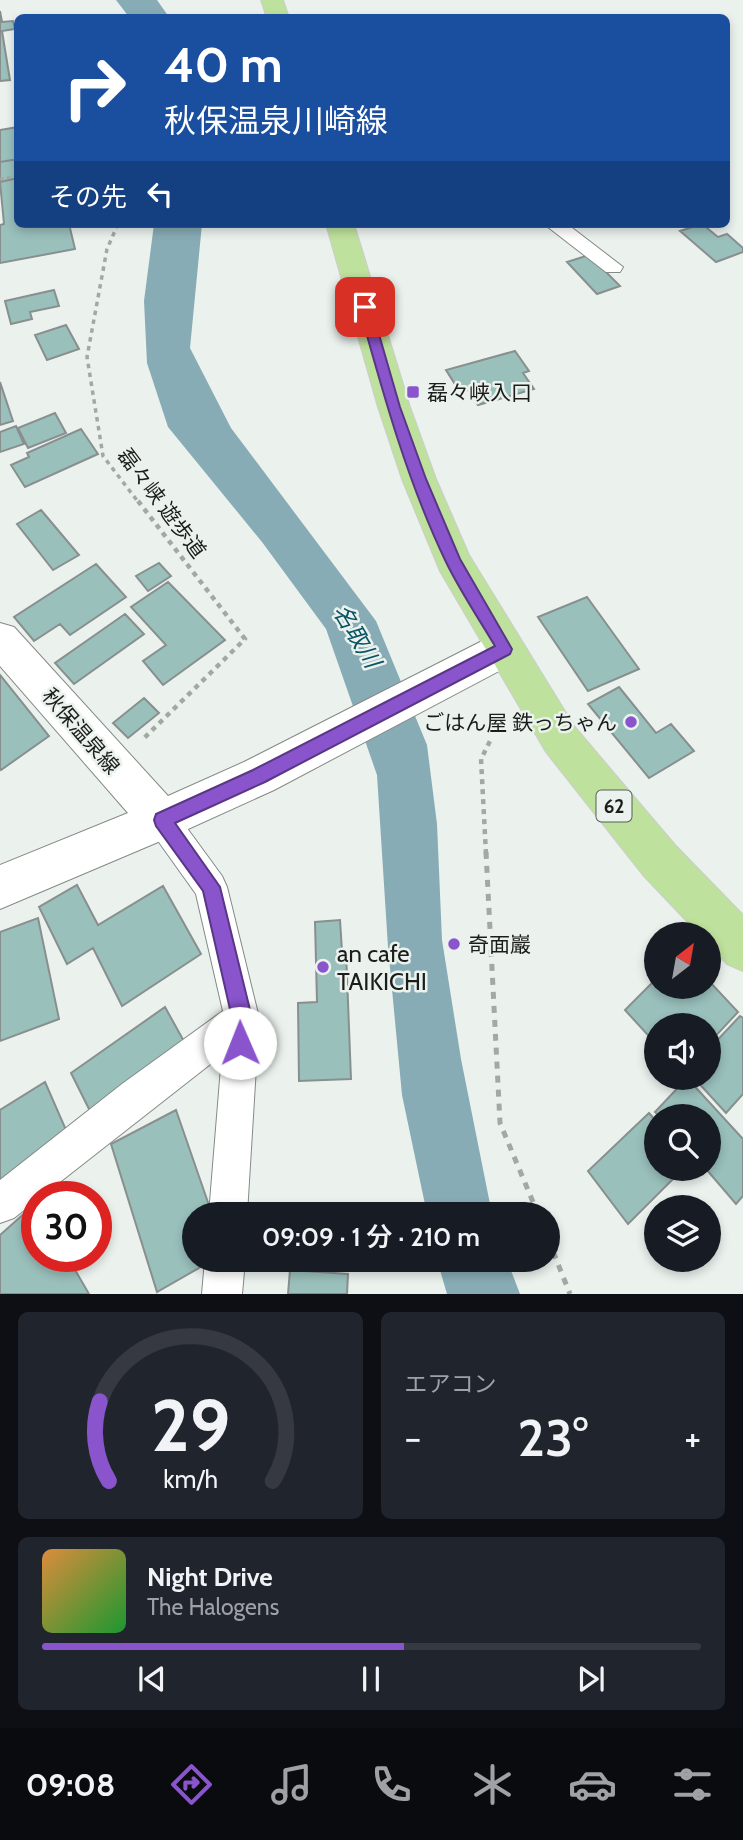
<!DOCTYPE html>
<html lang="ja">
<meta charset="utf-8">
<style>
:root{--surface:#171b24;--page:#20242c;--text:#f1f3f6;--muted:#9ea1a6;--line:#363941;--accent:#8954cc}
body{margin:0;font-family:Cabin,"Noto Sans JP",sans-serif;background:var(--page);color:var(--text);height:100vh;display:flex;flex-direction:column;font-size:26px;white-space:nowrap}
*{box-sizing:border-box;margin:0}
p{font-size:23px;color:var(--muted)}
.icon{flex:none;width:38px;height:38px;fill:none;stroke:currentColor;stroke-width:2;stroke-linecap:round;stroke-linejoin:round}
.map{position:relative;height:1294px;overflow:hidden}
.details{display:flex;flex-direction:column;gap:18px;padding:18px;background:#0d0f14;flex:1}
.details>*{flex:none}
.banner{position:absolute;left:14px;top:14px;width:716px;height:214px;border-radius:10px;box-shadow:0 4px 10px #0003;background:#1a4fa0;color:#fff;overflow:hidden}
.needle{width:46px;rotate:31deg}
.buttons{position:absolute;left:644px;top:922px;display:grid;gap:14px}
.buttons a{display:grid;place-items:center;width:77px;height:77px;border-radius:50%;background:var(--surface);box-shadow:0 4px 10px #0003;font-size:35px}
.speed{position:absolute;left:21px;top:1181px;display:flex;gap:14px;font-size:35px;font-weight:700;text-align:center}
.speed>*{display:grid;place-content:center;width:91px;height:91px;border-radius:50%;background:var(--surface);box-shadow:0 4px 10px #0003;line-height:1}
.speed .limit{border:10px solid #d22;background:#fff;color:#111}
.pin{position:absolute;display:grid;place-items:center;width:60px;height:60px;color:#fff;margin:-30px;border-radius:14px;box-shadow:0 4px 10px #0006}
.me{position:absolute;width:77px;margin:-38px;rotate:359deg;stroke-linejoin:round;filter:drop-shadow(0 0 5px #0008)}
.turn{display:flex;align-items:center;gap:24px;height:147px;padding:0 35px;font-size:32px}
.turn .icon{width:91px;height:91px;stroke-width:2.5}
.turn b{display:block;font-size:49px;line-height:60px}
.then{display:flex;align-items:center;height:66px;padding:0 35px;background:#0003;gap:14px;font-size:26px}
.big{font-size:52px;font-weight:600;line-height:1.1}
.details .card{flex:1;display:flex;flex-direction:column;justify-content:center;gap:10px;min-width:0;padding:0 24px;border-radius:10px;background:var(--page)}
.details .dial{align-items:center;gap:0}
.dial svg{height:182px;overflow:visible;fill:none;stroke:var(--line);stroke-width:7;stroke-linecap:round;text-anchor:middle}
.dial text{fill:var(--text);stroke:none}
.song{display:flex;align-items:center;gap:21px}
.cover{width:84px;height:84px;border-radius:10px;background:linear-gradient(135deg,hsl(30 70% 55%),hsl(130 70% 35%))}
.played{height:7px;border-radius:4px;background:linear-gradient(90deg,var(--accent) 55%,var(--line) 55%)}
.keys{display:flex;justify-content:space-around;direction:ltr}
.heat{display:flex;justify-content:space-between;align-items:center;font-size:38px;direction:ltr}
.details .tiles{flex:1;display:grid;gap:18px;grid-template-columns:1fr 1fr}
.card:last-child{grid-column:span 2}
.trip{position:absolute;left:182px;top:1202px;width:378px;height:70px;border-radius:35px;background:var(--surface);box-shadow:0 4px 10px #0003;font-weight:600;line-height:70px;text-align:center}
.tab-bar{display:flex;height:112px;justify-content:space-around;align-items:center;background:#090b0e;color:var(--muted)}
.tab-bar .icon{width:49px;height:49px}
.tab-bar .active{color:var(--accent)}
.tab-bar b{font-size:32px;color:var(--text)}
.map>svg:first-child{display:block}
.water{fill:#88acb5}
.building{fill:#9ac0bc;stroke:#888f8e;stroke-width:2}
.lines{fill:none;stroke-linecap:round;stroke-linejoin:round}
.minor-casing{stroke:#848a86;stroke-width:2}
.secondary-casing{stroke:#848a86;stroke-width:2}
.primary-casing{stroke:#cdcdcd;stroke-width:2}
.path-far3{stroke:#a2a8a4;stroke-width:2.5;stroke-dasharray:3.5 3.5;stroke-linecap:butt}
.path-far2{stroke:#a2a8a4;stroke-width:3.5;stroke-dasharray:4.5 4.5;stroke-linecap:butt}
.path-far1{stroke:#a2a8a4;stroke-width:4.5;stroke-dasharray:5 5;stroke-linecap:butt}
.path{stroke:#a2a8a4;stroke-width:5;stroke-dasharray:7 7;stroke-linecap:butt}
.minor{fill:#fff;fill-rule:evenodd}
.secondary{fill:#fff;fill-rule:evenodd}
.primary{fill:#bee19d;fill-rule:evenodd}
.route{fill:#8954cc;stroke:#593785;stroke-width:2}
.poi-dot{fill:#8954cc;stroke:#ebf2ee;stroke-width:2.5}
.labels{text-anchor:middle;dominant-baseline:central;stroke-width:5;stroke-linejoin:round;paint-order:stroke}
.shield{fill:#ebf2ee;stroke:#595d5a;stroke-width:2}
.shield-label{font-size:19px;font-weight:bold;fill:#1b1d1b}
.poi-label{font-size:21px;fill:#1b1d1b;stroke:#ebf2ee;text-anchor:start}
.street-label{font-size:21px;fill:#1b1d1b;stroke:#ebf2ee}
.water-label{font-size:23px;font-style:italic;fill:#095565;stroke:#ebf2ee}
.near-poi-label{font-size:24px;fill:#1b1d1b;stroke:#ebf2ee;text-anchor:start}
</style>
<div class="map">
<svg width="743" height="1294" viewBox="0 0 743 1294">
<rect width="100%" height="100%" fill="#ebf2ee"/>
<path class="water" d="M116 0H157L169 17H129Z
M154 224H202L190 348 231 428 376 621 427 745 437 824 442 940 461 1059 492 1214H427L402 1095 388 947 377 775 326 629 262 542 168 427 147 363 144 301Z
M437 1260H507L520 1294H447Z"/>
<path class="building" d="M0 11 2 22 13 21 15 29 2 31 10 80 0 81Z
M18 127V159L0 162V130Z
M18 159V178L0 182V162Z
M18 178V224H69L75 249 0 263V225L4 224 0 182Z
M702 224 718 237 727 234 743 248V252L716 262 680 231Z
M589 255 620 286 597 294 567 262Z
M54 290 59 306 30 312 32 319 11 324 5 301Z
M66 325 79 349 47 360 35 335Z
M515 351 529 371 523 373 534 389 478 405 466 387 458 389 446 370Z
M0 382 13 421 0 425Z
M55 413 66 433 28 448 18 428Z
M16 426 24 444 0 452V432Z
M81 429 98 454 25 487 11 465 29 457 27 453Z
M41 510 79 555 53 570 17 524Z
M159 563 171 576 148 591 136 576Z
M96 564 126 597 70 635 60 624 34 641 14 617Z
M168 582 225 640 163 685 143 661 166 645 131 607Z
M587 597 639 669 588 691 538 617Z
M125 614 144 634 74 684 55 663Z
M0 675 49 736 1 770 0 768Z
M619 687 656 733 671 724 694 751 649 778 588 704Z
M144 698 159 713 128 738 113 723Z
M77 885 98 925 163 886 201 954 122 1006 93 948 67 964 39 907Z
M38 918 59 1019 0 1041V932Z
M340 920 342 951H346L351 1079 299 1081 298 1003 317 1002 315 922Z
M656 979V987H709V981L738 1012 709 1043V1026H656V1044L625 1010Z
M165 1007 186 1045 91 1113 71 1073Z
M740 1016 743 1018V1094L726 1113 694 1078H709V1049Z
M687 1078 743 1139V1196L736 1204 706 1169H709V1116H659L655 1112Z
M45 1082 70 1139 0 1184V1110Z
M176 1110 212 1214H194V1260H213L157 1292 111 1144Z
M649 1113 656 1121V1169H683L628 1224 588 1171Z
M36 1203 37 1256H67L89 1294H0V1235Z
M290 1270 348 1274 347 1294H288Z"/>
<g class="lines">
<defs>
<path id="minor" d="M544 224H567L623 267 620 272H606Z
M162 805 173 809 222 876 227 887 259 1018 247 1214H209L222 1055 14 1218 0 1223V1180L122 1084 223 1011 196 894 151 831 146 820 151 809Z
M205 1260H245L242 1294H202Z"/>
<path id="secondary" d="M0 623 14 627 168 796 244 762 490 637 504 632 518 637 523 649 518 661 274 790 177 834 0 909V865L128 813 0 666Z"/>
<path id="primary" d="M261 0H283L289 18H267Z
M326 224H354L410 407 436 479 469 555 574 726 675 845 743 915V971L727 964 709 945V934H699L643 875 546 752 440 571 402 479 378 407Z"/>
</defs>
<use href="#minor" class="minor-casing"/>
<use href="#secondary" class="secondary-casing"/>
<use href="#primary" class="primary-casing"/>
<path class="path-far3" d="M0 179 18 176"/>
<path class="path-far2" d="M118 224 107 249 87 357 103 456 139 503"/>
<path class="path-far1" d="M138 501 245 639 142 740
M486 854 481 759 491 739"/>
<path class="path" d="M486 852 500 1123 538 1214
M548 1239 570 1294"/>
<use href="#minor" class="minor"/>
<use href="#secondary" class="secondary"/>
<use href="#primary" class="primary"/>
</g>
<path class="route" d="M365 303 371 307 400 407 426 479 460 559 512 649 510 654 265 782 175 823 220 887 252 1018 248 1050 240 1053 233 1050 230 1043 232 1018 203 891 156 826 154 820 156 814 253 770 495 646C479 619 460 591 446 562 407 481 383 393 359 307Z"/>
<g class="poi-dot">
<rect x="406" y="385" width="14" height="14" rx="3.5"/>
<circle cx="631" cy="722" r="7"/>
<circle cx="454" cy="944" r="7"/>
<circle cx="323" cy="967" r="7"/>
</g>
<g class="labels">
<rect class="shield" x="596.5" y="790.5" width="35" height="31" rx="5"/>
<g class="shield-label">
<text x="614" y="806">62</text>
</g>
<g class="poi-label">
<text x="427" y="392">磊々峡入口</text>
<text x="617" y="722" text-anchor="end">ごはん屋 鉄っちゃん</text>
<text x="468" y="944">奇面巖</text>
</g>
<g class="street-label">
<text transform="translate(162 503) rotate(53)">磊々峡 遊歩道</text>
<text transform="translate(81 731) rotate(49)">秋保温泉線</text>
</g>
<g class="water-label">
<text transform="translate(357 636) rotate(59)">名取川</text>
</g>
<g class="near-poi-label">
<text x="337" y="953">an cafe<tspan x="337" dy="28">TAIKICHI</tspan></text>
</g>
</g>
</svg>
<div class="buttons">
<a><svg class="needle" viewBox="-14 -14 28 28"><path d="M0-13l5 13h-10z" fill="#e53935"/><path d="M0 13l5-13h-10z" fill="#9ea1a6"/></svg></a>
<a><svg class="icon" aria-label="sound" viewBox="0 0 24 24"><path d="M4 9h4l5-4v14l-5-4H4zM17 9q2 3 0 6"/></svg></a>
<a><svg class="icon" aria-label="search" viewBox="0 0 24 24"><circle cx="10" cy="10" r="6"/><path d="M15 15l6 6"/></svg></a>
<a><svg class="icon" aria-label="layers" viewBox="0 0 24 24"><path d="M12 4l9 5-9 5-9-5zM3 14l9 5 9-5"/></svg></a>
</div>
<div class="speed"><div class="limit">30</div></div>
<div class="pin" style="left:365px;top:307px;background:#d93025"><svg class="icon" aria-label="arrive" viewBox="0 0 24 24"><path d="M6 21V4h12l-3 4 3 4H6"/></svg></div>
<svg class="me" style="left:240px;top:1043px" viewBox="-20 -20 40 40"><circle r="19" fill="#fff"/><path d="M0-13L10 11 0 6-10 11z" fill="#8954cc"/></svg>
<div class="trip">09:09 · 1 分 · 210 m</div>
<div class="banner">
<div class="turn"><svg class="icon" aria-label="right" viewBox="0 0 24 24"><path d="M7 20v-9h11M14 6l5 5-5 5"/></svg><div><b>40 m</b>秋保温泉川崎線</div></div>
<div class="then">その先<svg class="icon" aria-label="left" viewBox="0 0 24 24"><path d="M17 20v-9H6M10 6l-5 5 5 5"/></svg></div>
</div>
</div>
<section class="details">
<div class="tiles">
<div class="card dial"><svg viewBox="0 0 100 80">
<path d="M14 69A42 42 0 1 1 86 69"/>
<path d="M14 69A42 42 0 0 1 10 34" stroke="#8954cc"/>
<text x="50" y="56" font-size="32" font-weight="700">29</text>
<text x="50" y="72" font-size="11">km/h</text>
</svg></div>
<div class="card"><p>エアコン</p>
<div class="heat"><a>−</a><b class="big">23°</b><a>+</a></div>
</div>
<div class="card">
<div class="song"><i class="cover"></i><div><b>Night Drive</b><p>The Halogens</p></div></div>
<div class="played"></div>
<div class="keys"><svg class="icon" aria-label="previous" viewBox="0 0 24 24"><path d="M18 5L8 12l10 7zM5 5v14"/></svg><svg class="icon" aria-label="pause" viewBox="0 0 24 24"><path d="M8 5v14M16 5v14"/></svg><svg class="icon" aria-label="next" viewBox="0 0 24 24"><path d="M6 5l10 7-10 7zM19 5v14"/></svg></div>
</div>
</div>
</section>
<nav class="tab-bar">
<b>09:08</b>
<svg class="icon active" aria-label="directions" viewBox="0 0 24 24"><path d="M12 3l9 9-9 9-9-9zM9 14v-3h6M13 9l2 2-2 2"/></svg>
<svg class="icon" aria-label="music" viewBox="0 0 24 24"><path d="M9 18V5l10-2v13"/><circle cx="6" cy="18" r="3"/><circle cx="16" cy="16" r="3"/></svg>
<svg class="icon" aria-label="phone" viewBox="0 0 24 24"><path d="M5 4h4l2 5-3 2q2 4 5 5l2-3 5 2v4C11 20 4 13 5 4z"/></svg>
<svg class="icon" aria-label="climate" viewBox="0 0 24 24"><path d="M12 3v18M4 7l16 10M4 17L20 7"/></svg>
<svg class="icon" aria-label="car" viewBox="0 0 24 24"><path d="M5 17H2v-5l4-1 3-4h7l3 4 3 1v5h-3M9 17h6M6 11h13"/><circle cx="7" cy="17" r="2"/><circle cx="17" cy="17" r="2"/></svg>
<svg class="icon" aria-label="filters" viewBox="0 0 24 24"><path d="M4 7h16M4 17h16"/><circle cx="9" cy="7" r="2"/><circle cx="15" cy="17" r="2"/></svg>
</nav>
